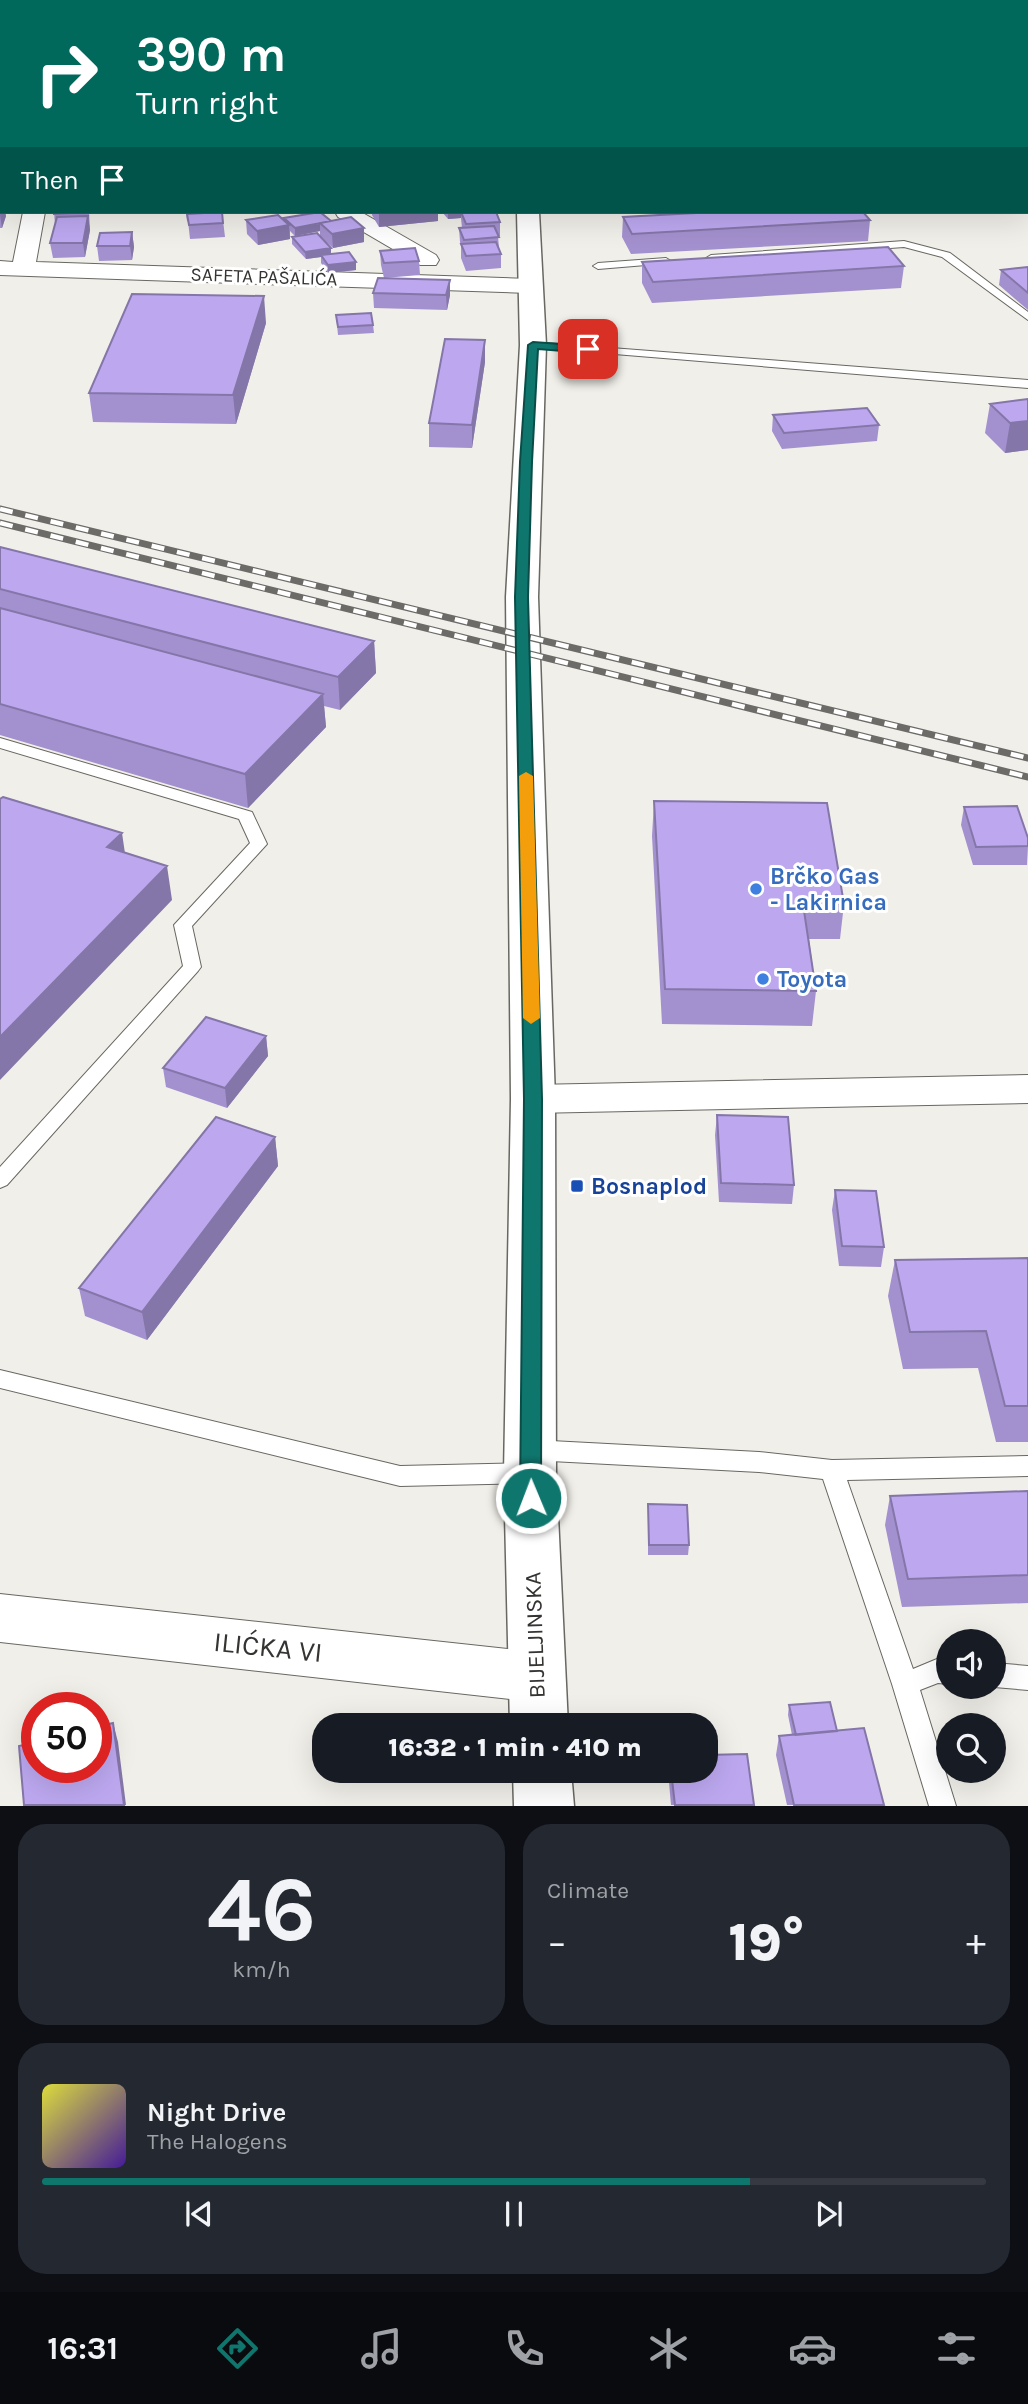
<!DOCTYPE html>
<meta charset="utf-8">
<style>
:root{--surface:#171b24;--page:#242831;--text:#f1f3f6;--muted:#9ea1a6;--line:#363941;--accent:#0f766e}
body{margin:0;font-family:Karla,sans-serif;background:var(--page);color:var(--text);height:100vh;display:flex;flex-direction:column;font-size:26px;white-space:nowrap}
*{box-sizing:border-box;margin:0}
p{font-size:23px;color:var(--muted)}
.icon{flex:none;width:38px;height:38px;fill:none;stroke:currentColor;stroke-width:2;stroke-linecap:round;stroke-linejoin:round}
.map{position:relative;height:1806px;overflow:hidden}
.sheet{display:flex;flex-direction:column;gap:18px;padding:18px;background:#0d0f14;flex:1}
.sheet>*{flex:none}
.hud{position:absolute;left:0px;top:0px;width:1029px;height:214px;box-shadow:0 7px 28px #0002;background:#00695c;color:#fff;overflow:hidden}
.controls{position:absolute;left:936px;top:1629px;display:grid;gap:14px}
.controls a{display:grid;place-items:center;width:70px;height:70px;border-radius:50%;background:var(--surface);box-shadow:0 7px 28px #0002;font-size:35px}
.speed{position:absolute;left:21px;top:1692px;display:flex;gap:14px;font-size:35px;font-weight:700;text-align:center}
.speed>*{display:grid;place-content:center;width:91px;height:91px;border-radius:50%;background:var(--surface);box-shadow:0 7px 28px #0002;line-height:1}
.speed .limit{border:10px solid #d22;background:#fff;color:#111}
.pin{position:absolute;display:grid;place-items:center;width:60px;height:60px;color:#fff;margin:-30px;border-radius:14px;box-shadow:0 4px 10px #0006}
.me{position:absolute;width:77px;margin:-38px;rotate:359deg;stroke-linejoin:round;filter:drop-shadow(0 0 5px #0008)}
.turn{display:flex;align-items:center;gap:24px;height:147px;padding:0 21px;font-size:32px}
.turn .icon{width:91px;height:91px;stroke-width:2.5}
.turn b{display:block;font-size:49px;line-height:60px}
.then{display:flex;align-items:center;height:66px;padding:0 21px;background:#0003;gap:14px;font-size:26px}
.big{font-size:52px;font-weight:800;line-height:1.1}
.sheet .widget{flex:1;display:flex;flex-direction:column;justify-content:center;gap:10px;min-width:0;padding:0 24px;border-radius:28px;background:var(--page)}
.sheet .dial{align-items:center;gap:0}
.dial b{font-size:91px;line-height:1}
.song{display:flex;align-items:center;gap:21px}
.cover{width:84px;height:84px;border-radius:10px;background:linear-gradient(135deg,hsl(60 70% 55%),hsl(260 70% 35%))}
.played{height:7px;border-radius:4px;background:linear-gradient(90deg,var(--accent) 75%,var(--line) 75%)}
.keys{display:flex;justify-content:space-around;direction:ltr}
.heat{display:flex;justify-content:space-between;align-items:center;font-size:38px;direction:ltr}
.sheet .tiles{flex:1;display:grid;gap:18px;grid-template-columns:1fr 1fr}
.widget:last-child{grid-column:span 2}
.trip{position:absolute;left:312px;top:1713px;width:406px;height:70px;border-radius:28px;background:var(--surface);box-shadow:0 7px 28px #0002;font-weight:800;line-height:70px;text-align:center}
.tab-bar{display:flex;height:112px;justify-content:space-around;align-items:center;background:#090b0e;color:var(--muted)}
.tab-bar .icon{width:49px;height:49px}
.tab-bar .on{color:var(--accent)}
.tab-bar b{font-size:32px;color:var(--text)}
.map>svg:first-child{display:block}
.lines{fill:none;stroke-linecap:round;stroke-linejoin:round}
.service-casing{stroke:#686761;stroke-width:2}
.minor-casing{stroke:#686761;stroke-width:2}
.secondary-casing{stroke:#686761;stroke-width:3}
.service{fill:#fff;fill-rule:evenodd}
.minor{fill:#fff;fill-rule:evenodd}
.secondary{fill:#fff;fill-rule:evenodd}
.rail-far1-casing{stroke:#6c6b68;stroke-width:4.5}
.rail-casing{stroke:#6c6b68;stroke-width:7}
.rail-far1{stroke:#fff;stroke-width:2.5;stroke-dasharray:8;stroke-linecap:butt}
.rail{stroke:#fff;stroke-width:4.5;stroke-dasharray:13;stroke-linecap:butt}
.wall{fill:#a390ce}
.shaded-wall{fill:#8476a8}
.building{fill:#bda8f0;stroke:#8476a8;stroke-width:2}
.route{fill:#0f766e;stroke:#0a4d48;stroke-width:2}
.slow{fill:#f59e0b}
.shop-dot{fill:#3f7fe0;stroke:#fff;stroke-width:2.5}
.transit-dot{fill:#1a4fb4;stroke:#fff;stroke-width:2.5}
.labels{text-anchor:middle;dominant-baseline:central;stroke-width:6;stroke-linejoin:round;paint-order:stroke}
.far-street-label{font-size:19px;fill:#353432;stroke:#fff}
.shop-label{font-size:23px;font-weight:bold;fill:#366cbe;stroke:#fff;text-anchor:start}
.transit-label{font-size:23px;font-weight:bold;fill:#164399;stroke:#fff;text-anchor:start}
.street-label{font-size:23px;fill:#353432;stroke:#fff}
.near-street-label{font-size:28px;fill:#353432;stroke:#fff}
</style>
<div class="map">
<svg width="1028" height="1806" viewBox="0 0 1028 1806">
<rect width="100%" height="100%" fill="#f1efe9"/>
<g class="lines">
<defs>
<path id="service" d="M472 0H498L470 2Z
M1027 164H1028V170H1027Z
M904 241 950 253 1028 312V320L942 257 904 247 711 261 706 258 711 255Z
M666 258 671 261 670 263 598 269 593 266 598 263Z
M533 342 1028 380V388L529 347V343Z
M0 738 252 812 267 844 192 926 201 967 198 971 7 1185 0 1188V1167L183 966 174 925 250 843 239 819 0 748Z
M0 1370 400 1466 527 1463 535 1466 539 1473 535 1480 527 1483 400 1486 0 1388Z
M532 1440 759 1452 832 1460 1028 1456V1476L847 1480 913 1669 937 1659 948 1660V1684L938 1683 920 1690 956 1806H929L892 1684 823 1479 759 1472 532 1460 524 1457 520 1450 524 1443Z
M994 1663 1028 1666V1690L994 1687Z"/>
<path id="minor" d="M226 0H242V2H226Z
M0 30H2V40H0Z
M23 212H45L36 262 529 279 537 281 541 286 537 291 529 293 0 275V261L13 262Z
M335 212H361L436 255 439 260 436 265H420L338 217Z
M1028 1075V1103L533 1113 518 1109 512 1099 518 1089 533 1085Z
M0 1594 536 1652 555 1659 563 1677 555 1695 536 1702 0 1642Z"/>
<path id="secondary" d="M438 0H456V2H438Z
M517 212H539L546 345 538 597 555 1099 556 1473 568 1726H510L504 1473 511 1099 506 597 520 345Z
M513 1771H571L574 1806H514Z"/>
</defs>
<use href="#service" class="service-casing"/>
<use href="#minor" class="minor-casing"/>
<use href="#secondary" class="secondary-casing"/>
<use href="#service" class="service"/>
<use href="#minor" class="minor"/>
<use href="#secondary" class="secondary"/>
<defs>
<path id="rail-far1" d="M1002 0 1012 2
M169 2 175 0"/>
<path id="rail" d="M0 509 1028 758
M0 523 1028 777"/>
</defs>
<use href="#rail-far1" class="rail-far1-casing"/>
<use href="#rail" class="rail-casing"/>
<use href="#rail-far1" class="rail-far1"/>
<use href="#rail" class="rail"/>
</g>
<path class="wall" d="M362 0H402V2H362Z
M555 0H588V2H556Z
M928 0H975L977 2H930Z
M0 60H2V83H0Z
M0 84H2V212H11H5L6 216 2 228H0Z
M1027 127 1028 128 1027 164Z
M54 212H89L90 230 85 257 53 258 50 243 55 224Z
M186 212H222L225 237 190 239 188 221H187Z
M372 212H438V221L379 227 372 215Z
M442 212H496L500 222V236H498L499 248 501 254V268L466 271 461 258V246L460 242 459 228H462L461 218 448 219Z
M623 217 870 220 868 241 631 254 622 237Z
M284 218 331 221 364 242 333 248 324 240 331 248V254L356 270 328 273 321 263V257L306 259 292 244V237L320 236V231L295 236 290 231V239L258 245 247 234 246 220H284Z
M132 232 134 247 132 260 99 261 97 246Z
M380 251 419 261 420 275 384 278 381 265Z
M642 262 904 266 901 288 652 303 642 283Z
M1028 267V310L999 285 1001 270Z
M450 280V295L447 310 374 308 373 293Z
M336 315 373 325 374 333 338 335Z
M266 323 236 424 93 422 89 393Z
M485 340V362L472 448 429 447V423Z
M1028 399V450L1005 453 985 433 990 404Z
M773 415 879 425 877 441 782 449 772 431Z
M0 547 374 641 376 673 340 710 324 706 326 727 248 808 0 735Z
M654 801 844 904 840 939H809L816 991 812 1026 662 1024 652 836Z
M964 807 1028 846 1027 865H973L961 825Z
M266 1036 268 1056 227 1108 166 1087 163 1068Z
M717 1115 794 1185 792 1204 719 1202 715 1135Z
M275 1137 278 1166 147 1340 85 1316 79 1288Z
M835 1190 884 1247 881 1267 839 1266 832 1210Z
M1028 1258V1442H996L978 1368 903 1369 888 1296 895 1260Z
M1028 1491V1603L902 1607 885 1525 890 1496Z
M648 1504 689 1545 688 1555H648Z
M789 1705 837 1731 884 1805H787L776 1755 779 1736 792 1735 788 1715Z
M668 1771H705L754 1805H671Z"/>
<path class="shaded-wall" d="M511 0H544L527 2H511Z
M2 208V212H5L6 216 2 228 0 215Z
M379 212H438V221L379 227Z
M448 212H471H461V218L448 219Z
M88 216 90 230 85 257 83 243Z
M320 224V231L295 236V228Z
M289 225 290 239 258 245 257 231Z
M364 228V242L333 248 332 234Z
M132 232 134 247 132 260 130 246Z
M331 248V255H321V257L306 259 305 252Z
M356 262V270L328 273V265Z
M450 280V295L447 310 446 295Z
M264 296 266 323 236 424 233 395Z
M485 340V362L472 448V425Z
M1028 421V450L1005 453 1010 423Z
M374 641 376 673 340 710 338 677Z
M323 694 326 727 248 808 245 774Z
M122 833 127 867 107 847Z
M167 866 172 900 0 1080V1037Z
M266 1036 268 1056 227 1108 225 1088Z
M275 1137 278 1166 147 1340 142 1312Z
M113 1723 118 1742 126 1805H124Z"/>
<path class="building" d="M0 0H8V2H2V5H0Z
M57 0H84V2H57Z
M175 0H215V2H175Z
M298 0H349V2H298Z
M778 0H895L897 2H780Z
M949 0H975L977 2H951Z
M0 60H2V70H0Z
M0 102H2V120H0Z
M2 124V143H0V125Z
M0 146H2V166H0Z
M0 173H2V183H0Z
M0 188H2V198H0Z
M54 212H89L54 214Z
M222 212 223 223 189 225 187 214Z
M320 212 331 221 295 228 284 218Z
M461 212H496L500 222 466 224Z
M715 212H863L870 220 632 234 623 217Z
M278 215 289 225 257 231 246 220Z
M88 216 83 243H50L57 217Z
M351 217 364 228 332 234 320 223Z
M494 226 499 237 464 240 459 228Z
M132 232 130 246H97L100 233Z
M317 233 331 248 305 252 292 237Z
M496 242 501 254 466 256 461 244Z
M888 247 904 266 653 282 642 262Z
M415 248 419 261 384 263 380 251Z
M349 252 356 262 328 265 321 255Z
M1028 267V293L1001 270Z
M378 278 450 280 446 295 373 293Z
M132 294 264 296 233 395 89 393Z
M371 313 373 325 338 327 336 315Z
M445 339 485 340 472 425 429 423Z
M1028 399V421L1010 423 990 404Z
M867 408 879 425 784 433 773 415Z
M0 547 374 641 338 677 0 589Z
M0 608 323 694 245 774 0 704Z
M3 797 122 833 107 847 167 866 0 1037V799Z
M654 801 827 803 844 904H803L816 991 665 989Z
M1017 806 1028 838V846L976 847 964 807Z
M206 1017 266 1036 225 1088 163 1068Z
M717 1115 788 1117 794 1185 721 1183Z
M216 1117 275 1137 142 1312 79 1288Z
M835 1190 876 1191 884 1247 842 1246Z
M1028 1258V1406H1005L986 1331 910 1332 895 1260Z
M1028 1491V1575L908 1579 890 1496Z
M648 1504 687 1505 689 1545H649Z
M830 1702 837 1731 796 1735 789 1705Z
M113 1723 124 1805H24L19 1746 37 1742V1768H96V1727Z
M864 1728 884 1805H794L779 1736Z
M747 1754 754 1805H675L671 1771H705V1755Z"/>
<path class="route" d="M533 342 588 346 593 349 588 353 538 349 532 462 528 597 542 1099 541 1498 538 1505 531 1508 523 1505 520 1498 524 1099 515 597 520 462 528 345Z"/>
<path class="slow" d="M526 772 533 776 540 1018 531 1024 523 1018 519 776Z"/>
<g class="shop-dot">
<circle cx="756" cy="889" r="7"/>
<circle cx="763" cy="979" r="7"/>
</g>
<rect class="transit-dot" x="570" y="1179" width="14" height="14" rx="3.5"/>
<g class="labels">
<g class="far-street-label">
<text transform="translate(264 277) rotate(2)">SAFETA PAŠALIĆA</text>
</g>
<g class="shop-label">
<text x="770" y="876">Brčko Gas<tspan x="770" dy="26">- Lakirnica</tspan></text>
<text x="777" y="979">Toyota</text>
</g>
<g class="transit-label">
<text x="591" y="1186">Bosnaplod</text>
</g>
<g class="street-label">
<text transform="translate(535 1635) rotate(-92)">BIJELJINSKA</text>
</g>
<g class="near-street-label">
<text transform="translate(268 1647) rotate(6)">ILIĆKA VI</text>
</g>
</g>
</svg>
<div class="controls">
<a><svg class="icon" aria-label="sound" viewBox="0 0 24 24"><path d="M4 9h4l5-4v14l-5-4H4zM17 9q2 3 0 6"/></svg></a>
<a><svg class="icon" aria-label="search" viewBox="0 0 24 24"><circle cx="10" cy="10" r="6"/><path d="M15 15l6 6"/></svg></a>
</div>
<div class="speed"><div class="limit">50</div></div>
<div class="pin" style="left:588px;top:349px;background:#d93025"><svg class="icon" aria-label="arrive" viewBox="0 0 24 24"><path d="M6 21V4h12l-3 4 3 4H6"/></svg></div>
<svg class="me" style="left:531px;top:1498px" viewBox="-20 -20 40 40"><circle r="17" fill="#0f766e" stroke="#fff" stroke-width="3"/><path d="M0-11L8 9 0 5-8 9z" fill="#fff"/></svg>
<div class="trip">16:32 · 1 min · 410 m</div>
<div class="hud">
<div class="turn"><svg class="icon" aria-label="right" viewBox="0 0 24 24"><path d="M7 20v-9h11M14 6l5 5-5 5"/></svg><div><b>390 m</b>Turn right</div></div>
<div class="then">Then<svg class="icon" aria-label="arrive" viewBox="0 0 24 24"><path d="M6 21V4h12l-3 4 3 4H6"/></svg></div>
</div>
</div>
<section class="sheet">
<div class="tiles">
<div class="widget dial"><b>46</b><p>km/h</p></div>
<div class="widget"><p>Climate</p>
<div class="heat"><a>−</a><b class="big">19°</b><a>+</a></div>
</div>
<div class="widget">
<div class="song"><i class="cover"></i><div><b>Night Drive</b><p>The Halogens</p></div></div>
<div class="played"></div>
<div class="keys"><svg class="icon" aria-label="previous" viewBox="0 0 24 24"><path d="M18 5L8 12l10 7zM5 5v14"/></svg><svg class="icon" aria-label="pause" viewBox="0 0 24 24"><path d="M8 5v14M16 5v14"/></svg><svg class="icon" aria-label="next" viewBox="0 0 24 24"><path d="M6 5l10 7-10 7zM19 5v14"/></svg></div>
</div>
</div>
</section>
<nav class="tab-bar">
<b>16:31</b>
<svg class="icon on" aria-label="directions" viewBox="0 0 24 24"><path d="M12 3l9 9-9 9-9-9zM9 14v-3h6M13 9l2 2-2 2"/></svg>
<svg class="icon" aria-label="music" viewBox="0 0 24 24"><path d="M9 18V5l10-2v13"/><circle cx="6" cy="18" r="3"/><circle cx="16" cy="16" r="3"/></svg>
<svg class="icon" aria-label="phone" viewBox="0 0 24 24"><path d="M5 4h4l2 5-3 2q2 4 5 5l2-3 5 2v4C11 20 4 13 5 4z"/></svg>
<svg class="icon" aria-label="climate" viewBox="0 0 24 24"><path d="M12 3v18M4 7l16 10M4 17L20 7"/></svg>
<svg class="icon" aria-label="car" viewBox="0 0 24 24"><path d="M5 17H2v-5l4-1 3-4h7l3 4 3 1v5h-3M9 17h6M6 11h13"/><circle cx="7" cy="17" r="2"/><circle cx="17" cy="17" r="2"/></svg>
<svg class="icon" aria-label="filters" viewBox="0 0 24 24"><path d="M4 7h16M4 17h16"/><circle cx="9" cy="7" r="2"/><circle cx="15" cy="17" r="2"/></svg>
</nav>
